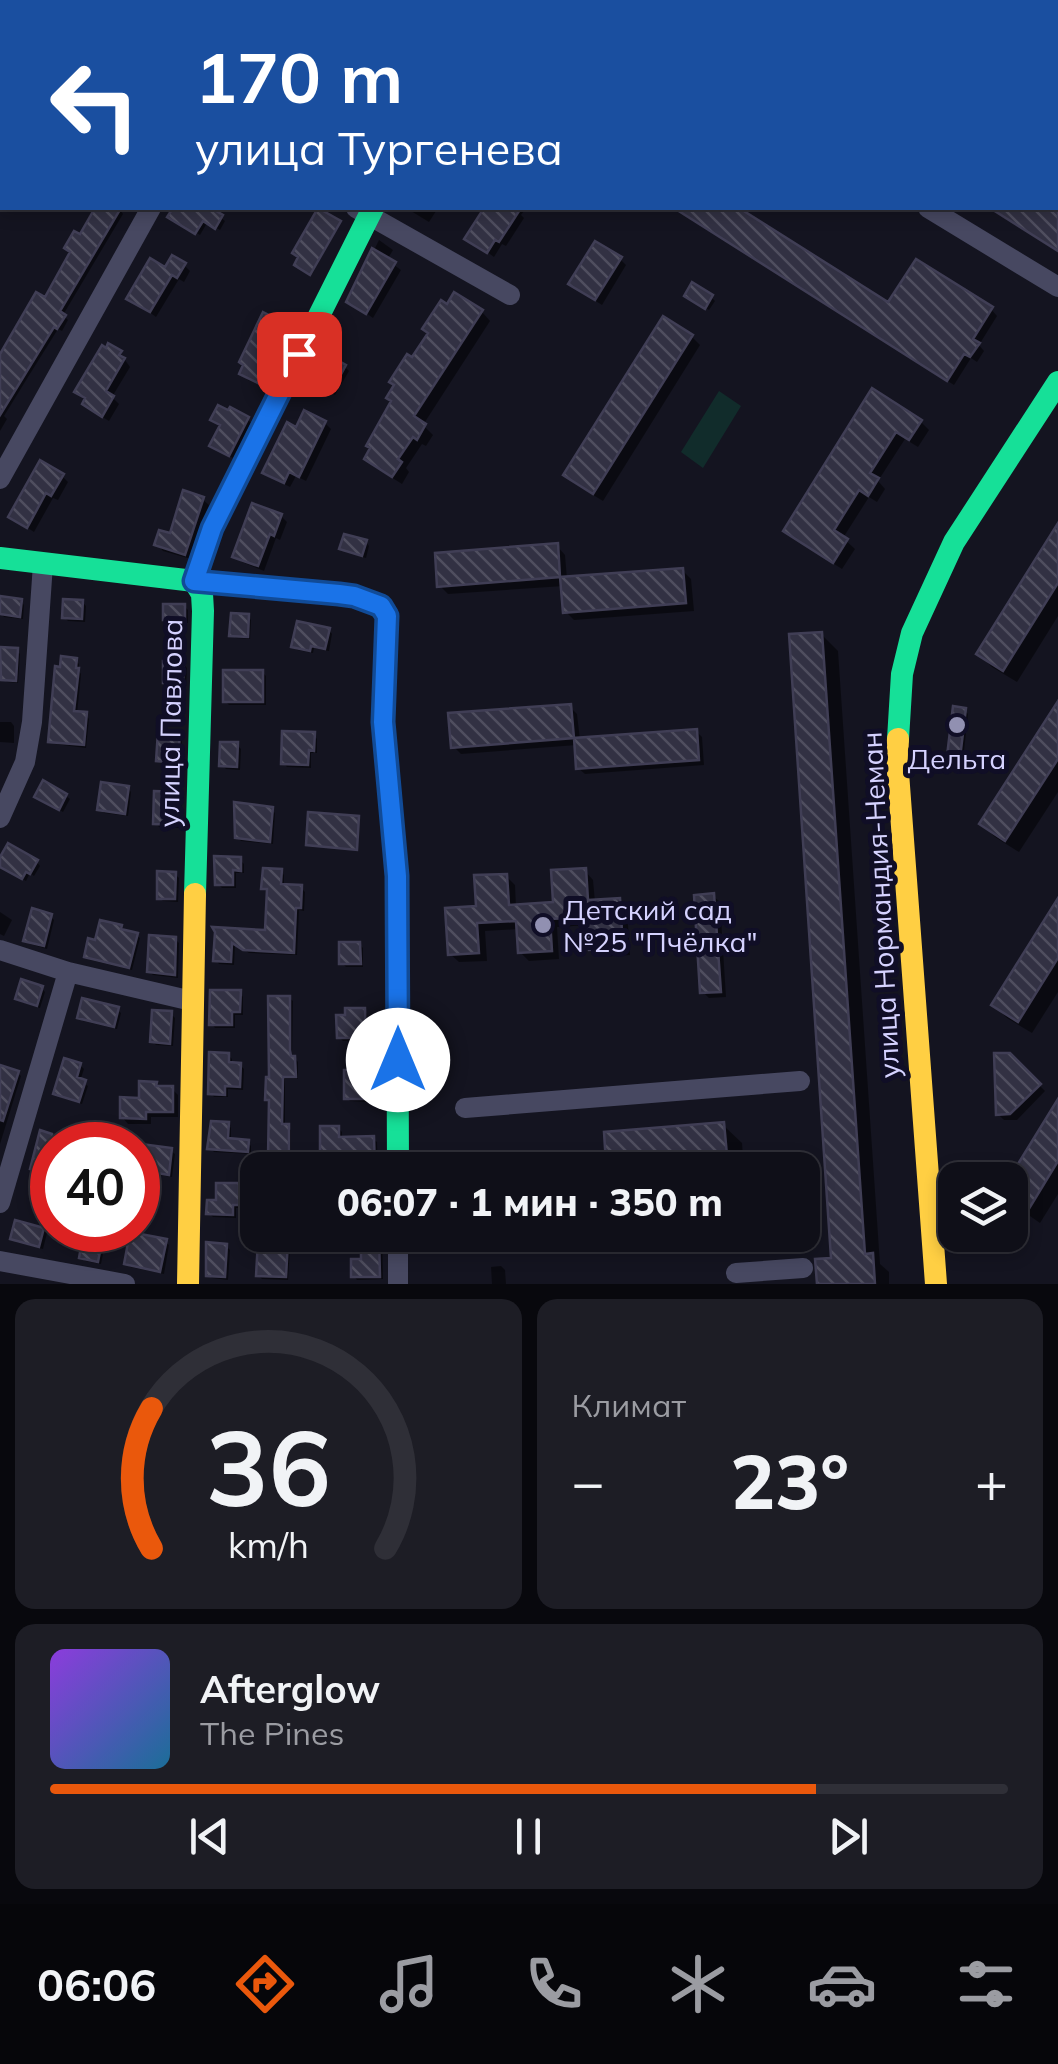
<!DOCTYPE html>
<html lang="ru">
<meta charset="utf-8">
<style>
:root{--surface:#0f0f18;--page:#1d1d25;--text:#f1f3f6;--muted:#9b9ca2;--line:#2f2f37;--accent:#ea580c}
body{margin:0;font-family:Mulish,sans-serif;background:var(--page);color:var(--text);height:100vh;display:flex;flex-direction:column;font-size:38px;white-space:nowrap}
*{box-sizing:border-box;margin:0}
p{font-size:32px;color:var(--muted)}
.icon{flex:none;width:55px;height:55px;fill:none;stroke:currentColor;stroke-width:2;stroke-linecap:round;stroke-linejoin:round}
.map{position:relative;height:1284px;overflow:hidden}
.details{display:flex;flex-direction:column;gap:15px;padding:15px;background:#08080d;flex:1}
.details>*{flex:none}
.top-card{position:absolute;left:0px;top:0px;width:1060px;height:210px;box-shadow:0 5px 15px #0003,0 0 0 2px var(--line);background:#1a4fa0;color:#fff;overflow:hidden}
.controls{position:absolute;left:938px;top:1162px;display:grid;gap:20px}
.controls a{display:grid;place-items:center;width:90px;height:90px;border-radius:20px;background:var(--surface);box-shadow:0 5px 15px #0003,0 0 0 2px var(--line);font-size:50px}
.speed{position:absolute;left:30px;top:1122px;display:flex;gap:20px;font-size:50px;font-weight:700;text-align:center}
.speed>*{display:grid;place-content:center;width:130px;height:130px;border-radius:50%;background:var(--surface);box-shadow:0 5px 15px #0003,0 0 0 2px var(--line);line-height:1}
.speed .limit{border:15px solid #d22;background:#fff;color:#111}
.pin{position:absolute;display:grid;place-items:center;width:85px;height:85px;color:#fff;margin:-42px;border-radius:20px;box-shadow:0 5px 15px #0006}
.me{position:absolute;width:110px;margin:-55px;rotate:0deg;stroke-linejoin:round;filter:drop-shadow(0 0 8px #0008)}
.turn{display:flex;align-items:center;gap:35px;height:210px;padding:0 30px;font-size:45px}
.turn .icon{width:130px;height:130px;stroke-width:2.5}
.turn b{display:block;font-size:70px;line-height:85px}
.big{font-size:75px;font-weight:800;line-height:1.1}
.details .tile{flex:1;display:flex;flex-direction:column;justify-content:center;gap:15px;min-width:0;padding:0 35px;border-radius:20px;background:var(--page)}
.details .dial{align-items:center;gap:0}
.dial svg{height:260px;overflow:visible;fill:none;stroke:var(--line);stroke-width:7;stroke-linecap:round;text-anchor:middle}
.dial text{fill:var(--text);stroke:none}
.song{display:flex;align-items:center;gap:30px}
.cover{width:120px;height:120px;border-radius:15px;background:linear-gradient(135deg,hsl(270 70% 55%),hsl(200 70% 35%))}
.played{height:10px;border-radius:5px;background:linear-gradient(90deg,var(--accent) 80%,var(--line) 80%)}
.keys{display:flex;justify-content:space-around;direction:ltr}
.heat{display:flex;justify-content:space-between;align-items:center;font-size:55px;direction:ltr}
.details .tiles{flex:1;display:grid;gap:15px;grid-template-columns:1fr 1fr}
.tile:last-child{grid-column:span 2}
.trip{position:absolute;left:240px;top:1152px;width:580px;height:100px;border-radius:20px;background:var(--surface);box-shadow:0 5px 15px #0003,0 0 0 2px var(--line);font-weight:800;line-height:100px;text-align:center}
.menu{display:flex;height:160px;justify-content:space-around;align-items:center;background:#06060a;color:var(--muted)}
.menu .icon{width:70px;height:70px}
.menu .active{color:var(--accent)}
.menu b{font-size:45px;color:var(--text)}
.map>svg:first-child{display:block}
.green{fill:#112c2b}
.shadow{fill:#0007}
.building{fill:url(#building-back-hatch);stroke:#403e55;stroke-width:2.5}
.lines{fill:none;stroke-linecap:round;stroke-linejoin:round}
.street{stroke:#474861;stroke-width:20}
.fast{stroke:#16e098;stroke-width:22}
.slow{stroke:#ffcf43;stroke-width:22}
.route-casing{stroke:#114b97;stroke-width:25}
.route{stroke:#1a73e8;stroke-width:18}
.poi-dot{fill:#9190b1;stroke:#100e26;stroke-width:4}
.labels{text-anchor:middle;dominant-baseline:central;stroke-width:10;stroke-linejoin:round;paint-order:stroke}
.street-label{font-size:28px;fill:#d5d2ff;stroke:#100e26}
.poi-label{font-size:28px;fill:#d5d2ff;stroke:#100e26}
</style>
<div class="map">
<svg width="1058" height="1284" viewBox="0 0 1058 1284">
<defs>
<pattern id="building-back-hatch" width="6" height="6" patternUnits="userSpaceOnUse" patternTransform="scale(2.5)"><rect width="6" height="6" fill="#323143"/><path d="M-1 5l2 2M0 0l6 6M5-1l2 2" fill="none" stroke="#4f4e5f"/></pattern>
</defs>
<rect width="100%" height="100%" fill="#141420"/>
<path class="green" d="M719 391 741 406 703 468 681 452Z"/>
<path class="shadow" d="M54 0H87L86 2H53Z
M214 0H240L238 2H213Z
M450 0H486L485 2H448Z
M962 0H1040L1039 2H960Z
M2 86V141L0 145V90Z
M1058 164V252L989 208H1058Z
M98 208H123L121 211 123 214 63 315 68 320 62 331 58 329 28 377 4 416 7 419 0 431V359L45 300Z
M176 208H212L211 210 225 221 220 230 207 223 200 235 170 217Z
M406 208H438L429 222Z
M487 208H526L521 215 524 218 506 246 502 244 494 257 468 238Z
M674 208H734L889 306 991 309 997 316 979 345 984 351 977 362 971 358 954 385Z
M318 212 340 224 312 274 298 266Z
M379 240 393 250 387 260 401 270 373 318 349 301Z
M620 259 626 265 602 305 577 289Z
M184 265 190 271 184 282 179 279 156 317 130 298 166 270Z
M455 295 482 312 490 321 423 425 433 435 426 446 422 444 406 468 409 472 402 484 375 467 367 459 413 361Z
M711 297 715 301 709 310 690 299Z
M285 326 292 332 275 369 279 374 271 390 248 380 242 373 246 366Z
M692 337 700 345 603 501 575 484 566 475Z
M120 353 130 367 112 397 119 404 109 421 91 410 85 404 87 400 77 391Z
M345 367 349 371 335 395 313 383Z
M873 392 921 422 929 430 918 447 905 439 878 481 885 489 877 502 869 497 843 538 855 549 842 569 795 539 786 531Z
M247 419 251 423 233 458 215 449 222 426Z
M325 423 331 429 306 481 296 476 290 487 272 478 266 472 298 430Z
M62 476 68 482 58 500 53 498 34 532 11 517Z
M202 499 209 505 191 559 163 551 157 544 172 536Z
M281 516 287 522 280 540 276 538 264 571 242 562 235 556Z
M366 542 369 546 366 558 346 552 342 549Z
M1058 542V616L1017 682 992 667 979 654Z
M557 546 565 555 567 579 682 570 691 579 694 611 574 620 566 612 564 586 448 594 440 586Z
M21 601 24 605 23 619 4 617 1 613Z
M82 602 86 606 85 622 68 621 64 617Z
M184 606 188 610V623H169L166 619Z
M248 617 251 620 250 639 236 638 232 635Z
M329 630 332 634 329 651 314 648 313 653 297 650 294 646Z
M822 635 838 651 880 1264 889 1272V1284H820L834 1260Z
M0 650 17 651 20 654 18 683 7 682 4 679 0 671Z
M75 660 79 664V671L81 674 77 714 86 715 89 719 86 748 55 744 51 741Z
M183 664 187 668 186 686 169 685 165 682Z
M262 672 266 676V705H229L225 701Z
M570 707 577 714 580 740 696 731 702 737 704 765 585 774 578 768 577 745 461 754 453 746Z
M964 710 968 714 963 760 954 759 950 755Z
M1058 712V792L1019 852 995 837 982 824Z
M0 722H11L14 726V743L0 742Z
M179 735 182 739 181 765 162 764 158 761Z
M314 735 317 739V753H311V768L287 767 283 763Z
M237 745 241 749 240 770 226 769 222 765Z
M128 788 131 792 128 816 104 813 100 809Z
M178 794 182 798 181 828 159 827 156 823Z
M66 796 70 799 63 812 41 800Z
M272 810 275 813 273 844 241 841 237 837Z
M240 860 244 864V873H236V888H222L218 884Z
M0 862H37L40 866 34 876 30 873 26 881 2 868Z
M281 871 284 875V887L301 888 305 892 304 911 299 910 297 955 249 953 235 944 234 965 219 964 216 960 217 931 267 933 269 893 264 888Z
M585 871 593 880 595 902 619 901 627 909 630 955 600 957 591 948 590 925 557 927 559 959 529 961 520 952 519 929 485 931 487 961 459 962 450 954 479 909 506 876 515 885 516 907 555 904Z
M175 874 179 878 178 902 163 901 159 898Z
M713 896 720 902 726 997 709 998 703 992Z
M1058 903V992L1032 1033 1007 1018 994 1005Z
M0 912 12 920 4 936 0 934Z
M50 916 54 920 47 949 30 944 26 941Z
M121 927 140 938 132 970 90 960 86 956 97 943Z
M175 939 179 943 178 978 153 975 150 972Z
M359 944 363 948V967H346L342 963Z
M41 988 45 992 40 1008 21 1002 18 998Z
M240 993 243 997V1015H235V1028H215L212 1024Z
M289 998 293 1001 292 1055 298 1062V1079H285V1127L291 1130V1170H271V1103L268 1099Z
M117 1010 121 1013 117 1029 83 1021 79 1017Z
M364 1011 367 1014 368 1040 343 1041 339 1037Z
M171 1014 175 1018 173 1046 156 1045 152 1041Z
M228 1055 232 1059V1065H240L244 1069 243 1090 228 1089V1097H214L211 1093Z
M1009 1055 1045 1091 1017 1120H1004L998 1114Z
M80 1065 84 1069 80 1081 88 1086 82 1104 60 1097 56 1094Z
M0 1067 17 1073 21 1076 0 1144Z
M364 1073 368 1076V1102L350 1101 347 1098Z
M156 1084 160 1088 172 1089 178 1095V1117H151V1124H128L122 1117Z
M1058 1104V1194L1040 1223 1010 1202V1181Z
M228 1124 231 1128V1141L248 1143 251 1146V1154L214 1152 210 1148Z
M723 1125 742 1143 744 1170H615L609 1163Z
M338 1128 342 1132V1140L373 1139 377 1142 378 1170H349L348 1156 326 1155 322 1152Z
M42 1133 59 1138 62 1142 61 1145H52L51 1175 36 1172 33 1168Z
M171 1151 175 1154 172 1177 144 1173 140 1170Z
M238 1186 242 1189 241 1208H236V1218L213 1217 209 1213Z
M43 1230 47 1233 43 1249 16 1242 13 1238Z
M87 1230H104L107 1233 101 1264 85 1261 81 1257Z
M364 1235H382L383 1279 357 1280 354 1276 364 1262Z
M165 1242 169 1245 164 1274 130 1267 127 1263Z
M286 1244 290 1248 288 1280 262 1279 258 1275Z
M226 1246 230 1250 228 1280 212 1278 208 1275Z
M501 1266 505 1270 506 1284H492L491 1267Z"/>
<path class="building" d="M95 208H121L60 311 66 315 57 329 54 327 0 415V354L36 292 45 297 70 252 64 248 74 231 80 234Z
M173 208H211L223 215 215 229 203 221 195 234 167 217Z
M318 208 341 221 310 275 294 265 298 257 292 253Z
M484 208H521L499 242 495 240 487 253 464 239Z
M674 208H739L888 302 916 259 993 307 973 339 980 343 970 357 964 354 947 381Z
M990 208H1058V251Z
M595 241 622 257 595 300 568 284Z
M372 248 396 262 366 314 346 302Z
M172 255 186 263 177 278 172 275 150 312 126 299 150 258 165 267Z
M692 282 713 295 705 309 684 296Z
M454 292 483 310 414 416 426 424 417 440 413 437 398 459 402 462 392 477 364 459 370 448 366 446 391 401 386 398 394 385 389 382 407 354 412 357 428 333 422 329 441 300 447 304Z
M263 312 287 324 270 363 275 365 264 386 239 374 243 365 239 362Z
M663 316 693 335 593 494 563 475Z
M108 343 122 351 119 355 125 358 106 391 114 396 102 417 82 404 85 398 74 392 102 345 106 348Z
M321 351 346 365 331 393 306 380Z
M872 388 922 420 909 440 896 432 870 473 879 478 868 496 859 490 834 530 848 539 833 563 783 531Z
M218 405 228 410 230 407 249 417 229 456 209 446 220 425 210 420Z
M304 410 326 421 299 477 289 472 284 483 262 473 287 422 296 427Z
M40 460 64 474 51 496 46 493 27 528 8 517Z
M183 490 204 497 185 555 154 545 159 530 170 533Z
M252 503 282 514 274 536 270 534 258 566 232 557Z
M1058 523V583L1003 671 976 654Z
M344 534 367 540 362 556 339 549Z
M558 543 560 577 437 587 435 553Z
M683 568 686 603 563 613 560 577Z
M0 596 22 599 20 617 0 614Z
M63 599 83 600 82 619 62 618Z
M163 604H185V620H163Z
M231 613 249 614 248 637 229 636Z
M297 621 330 628 325 649 311 646 310 651 291 647Z
M822 632 865 1254 873 1253 875 1284H817L815 1259 831 1258 789 634Z
M0 647 18 648 16 681 1 680Z
M61 656 77 658 76 668H79L74 711 87 712 84 745 48 742 55 666 60 667Z
M163 661 184 662 183 683H163Z
M223 670H263V702H223Z
M1058 701V759L1005 841 979 824Z
M571 704 574 738 451 748 448 713Z
M953 706 966 708 960 758 947 756Z
M697 729 699 760 576 769 574 738Z
M158 731 180 732 178 763 156 761Z
M282 731 315 732 314 751 309 750 308 765 281 764Z
M220 742H238L237 767 219 766Z
M43 780 67 794 59 810 34 797Z
M101 782 129 786 125 814 97 810Z
M154 791 179 792 178 825 153 824Z
M234 802 273 807 270 842 235 838Z
M308 812 359 816 357 850 306 845Z
M8 843 38 860 30 874 26 872 22 879 0 867V857Z
M214 856 241 857V871L233 870V885H215Z
M263 868 282 869 281 884 302 885 301 908H296L294 953 243 950 232 943 231 962 213 961 215 932 212 927 265 930 267 889H261Z
M586 868 588 900 620 898 623 948 589 950 587 917 550 919 552 951 518 953 516 921 477 923 479 953 448 955 445 908 476 906 474 875 507 874 509 905 553 902 551 870Z
M157 871 176 872 175 899H157Z
M714 893 721 992 700 993 694 895Z
M1058 898V958L1018 1022 991 1005Z
M32 908 52 914 44 946 23 941Z
M100 920 122 925 121 929 138 933 129 968 84 957 88 938 95 940Z
M149 935 176 937 175 975 147 972Z
M339 942H360L361 964H339Z
M21 979 43 986 37 1006 15 999Z
M210 990H241L240 1012H232V1025H209Z
M268 996H290V1050L291 1056H295L296 1077H283L282 1124H289V1157H268L269 1100H265L266 1077H269Z
M82 998 119 1007 114 1027 77 1018Z
M345 1008H365L366 1038H337L336 1015H345Z
M152 1010 172 1011 170 1044 150 1042Z
M209 1052 229 1053V1062L241 1063 240 1087 225 1086V1095L208 1094Z
M994 1053H1010L1041 1084 1010 1114 996 1115Z
M64 1058 81 1063 77 1077 86 1080 79 1102 53 1094Z
M0 1065 19 1071 3 1121 0 1120Z
M344 1070H365V1099H344Z
M139 1081 157 1082 156 1086H173V1112H146V1119L120 1118V1097L139 1098Z
M1058 1099V1161L1027 1212 1010 1201V1177Z
M211 1121 229 1122 228 1138 249 1140 248 1152 207 1149Z
M724 1122 727 1155 606 1164 604 1132Z
M320 1126H339V1137L374 1136 375 1170H346L345 1153H320Z
M40 1130 52 1134V1154L47 1173 30 1169Z
M141 1144 172 1148 169 1175 138 1170Z
M216 1183H239V1205H233V1215L206 1214 207 1200H216Z
M15 1220 44 1228 39 1247 10 1239Z
M84 1230H104L98 1262 79 1258Z
M130 1232 167 1239 160 1272 124 1264Z
M361 1235H379L380 1277H351V1259H361Z
M258 1240 288 1242 286 1277 256 1276Z
M206 1242 227 1244 225 1277 206 1276Z"/>
<g class="lines">
<path class="street" d="M674 0 676 2
M25 2 26 0
M267 2 268 0
M499 2 501 0
M0 5 2 6
M0 47 2 43
M356 208 510 295
M928 208 1058 287
M0 479 151 208
M0 818 25 762 32 722 43 564
M0 950 68 972 192 1001
M465 1108 800 1081
M0 1203 68 972
M398 1235V1284
M0 1261 125 1284
M736 1273 803 1268"/>
<path class="fast" d="M0 558 194 581 339 594C357 596 377 600 387 616L383 721 397 876 398 1170
M898 739 902 674 912 633 954 542 1058 382
M195 894 203 611 202 594 194 581 212 529 373 208"/>
<path class="slow" d="M898 739 897 759 936 1284
M188 1284 195 894"/>
</g>
<g class="lines">
<defs>
<path id="route" d="M299 354 212 528 194 581 339 594 354 596 381 606 387 616 383 722 397 876 398 1060"/>
</defs>
<use href="#route" class="route-casing"/>
<use href="#route" class="route"/>
</g>
<g class="poi-dot">
<circle cx="957" cy="725" r="10"/>
<circle cx="543" cy="925" r="10"/>
</g>
<g class="labels">
<g class="street-label">
<text transform="translate(170 723) rotate(-89)">улица Павлова</text>
<text transform="translate(880 905) rotate(-93)">улица Нормандия-Неман</text>
</g>
<g class="poi-label">
<text x="957" y="758">Дельта</text>
<text x="563" y="909" text-anchor="start">Детский сад<tspan x="563" dy="32">№25 "Пчёлка"</tspan></text>
</g>
</g>
</svg>
<div class="controls">
<a><svg class="icon" aria-label="layers" viewBox="0 0 24 24"><path d="M12 4l9 5-9 5-9-5zM3 14l9 5 9-5"/></svg></a>
</div>
<div class="speed"><div class="limit">40</div></div>
<div class="pin" style="left:299px;top:354px;background:#d93025"><svg class="icon" aria-label="arrive" viewBox="0 0 24 24"><path d="M6 21V4h12l-3 4 3 4H6"/></svg></div>
<svg class="me" style="left:398px;top:1060px" viewBox="-20 -20 40 40"><circle r="19" fill="#fff"/><path d="M0-13L10 11 0 6-10 11z" fill="#1a73e8"/></svg>
<div class="trip">06:07 · 1 мин · 350 m</div>
<div class="top-card">
<div class="turn"><svg class="icon" aria-label="left" viewBox="0 0 24 24"><path d="M17 20v-9H6M10 6l-5 5 5 5"/></svg><div><b>170 m</b>улица Тургенева</div></div>
</div>
</div>
<section class="details">
<div class="tiles">
<div class="tile dial"><svg viewBox="0 0 100 80">
<path d="M14 69A42 42 0 1 1 86 69"/>
<path d="M14 69A42 42 0 0 1 14 26" stroke="#ea580c"/>
<text x="50" y="56" font-size="32" font-weight="700">36</text>
<text x="50" y="72" font-size="11">km/h</text>
</svg></div>
<div class="tile"><p>Климат</p>
<div class="heat"><a>−</a><b class="big">23°</b><a>+</a></div>
</div>
<div class="tile">
<div class="song"><i class="cover"></i><div><b>Afterglow</b><p>The Pines</p></div></div>
<div class="played"></div>
<div class="keys"><svg class="icon" aria-label="previous" viewBox="0 0 24 24"><path d="M18 5L8 12l10 7zM5 5v14"/></svg><svg class="icon" aria-label="pause" viewBox="0 0 24 24"><path d="M8 5v14M16 5v14"/></svg><svg class="icon" aria-label="next" viewBox="0 0 24 24"><path d="M6 5l10 7-10 7zM19 5v14"/></svg></div>
</div>
</div>
</section>
<nav class="menu">
<b>06:06</b>
<svg class="icon active" aria-label="directions" viewBox="0 0 24 24"><path d="M12 3l9 9-9 9-9-9zM9 14v-3h6M13 9l2 2-2 2"/></svg>
<svg class="icon" aria-label="music" viewBox="0 0 24 24"><path d="M9 18V5l10-2v13"/><circle cx="6" cy="18" r="3"/><circle cx="16" cy="16" r="3"/></svg>
<svg class="icon" aria-label="phone" viewBox="0 0 24 24"><path d="M5 4h4l2 5-3 2q2 4 5 5l2-3 5 2v4C11 20 4 13 5 4z"/></svg>
<svg class="icon" aria-label="climate" viewBox="0 0 24 24"><path d="M12 3v18M4 7l16 10M4 17L20 7"/></svg>
<svg class="icon" aria-label="car" viewBox="0 0 24 24"><path d="M5 17H2v-5l4-1 3-4h7l3 4 3 1v5h-3M9 17h6M6 11h13"/><circle cx="7" cy="17" r="2"/><circle cx="17" cy="17" r="2"/></svg>
<svg class="icon" aria-label="filters" viewBox="0 0 24 24"><path d="M4 7h16M4 17h16"/><circle cx="9" cy="7" r="2"/><circle cx="15" cy="17" r="2"/></svg>
</nav>
